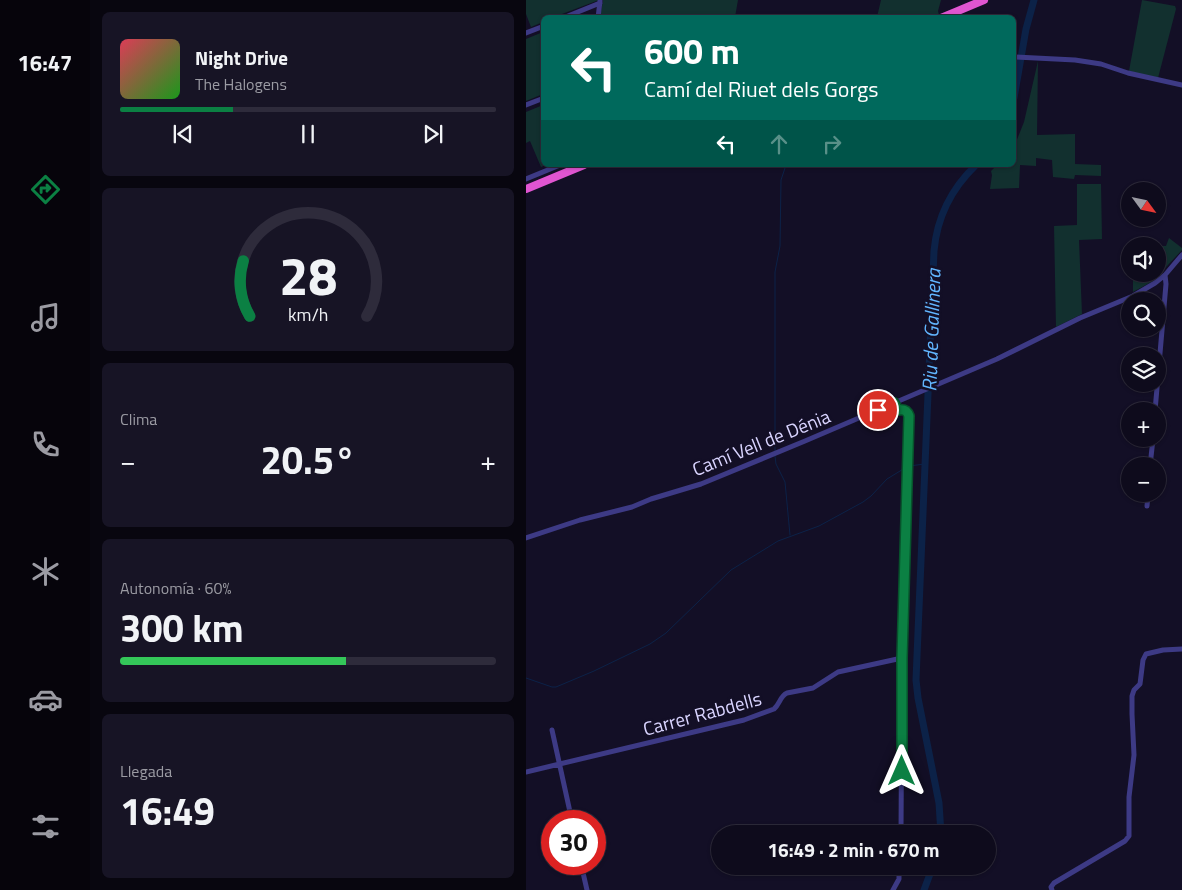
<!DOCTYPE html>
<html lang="es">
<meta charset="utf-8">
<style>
:root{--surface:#0e0b1c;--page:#171425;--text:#f1f3f6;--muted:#9b9ba3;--line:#2e2b3b;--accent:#0b8043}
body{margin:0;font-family:"Titillium Web",sans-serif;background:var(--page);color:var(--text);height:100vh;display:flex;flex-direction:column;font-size:19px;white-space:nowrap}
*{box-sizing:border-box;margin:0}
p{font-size:16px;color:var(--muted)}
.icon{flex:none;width:28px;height:28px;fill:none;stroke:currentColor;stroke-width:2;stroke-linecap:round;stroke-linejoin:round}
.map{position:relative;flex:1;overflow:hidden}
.sheet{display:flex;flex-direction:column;gap:12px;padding:12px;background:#08060f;width:436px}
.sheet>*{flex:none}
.guide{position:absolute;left:15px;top:15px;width:475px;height:152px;border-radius:8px;box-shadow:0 1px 4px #0004,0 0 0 1px var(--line);background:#00695c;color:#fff;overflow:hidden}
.needle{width:32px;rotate:123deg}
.tools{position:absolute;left:595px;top:182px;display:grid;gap:10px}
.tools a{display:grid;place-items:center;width:45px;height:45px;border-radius:50%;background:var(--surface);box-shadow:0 1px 4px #0004,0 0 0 1px var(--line);font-size:25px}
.speed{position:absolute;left:15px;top:810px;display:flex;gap:10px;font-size:25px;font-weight:700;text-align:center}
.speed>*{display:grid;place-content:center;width:65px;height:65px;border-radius:50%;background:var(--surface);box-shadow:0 1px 4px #0004,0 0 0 1px var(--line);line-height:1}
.speed .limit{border:8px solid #d22;background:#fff;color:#111}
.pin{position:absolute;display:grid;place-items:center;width:42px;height:42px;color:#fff;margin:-21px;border:2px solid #fff;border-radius:50%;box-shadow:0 1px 5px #0007}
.me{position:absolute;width:55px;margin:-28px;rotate:0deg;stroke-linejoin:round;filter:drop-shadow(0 0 4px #0008)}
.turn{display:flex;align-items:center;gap:18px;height:105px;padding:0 20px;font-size:22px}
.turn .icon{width:65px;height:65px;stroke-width:2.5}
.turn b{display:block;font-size:35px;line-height:42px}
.lanes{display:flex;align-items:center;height:48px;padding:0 20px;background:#0003;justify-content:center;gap:25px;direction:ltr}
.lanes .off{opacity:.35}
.big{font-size:38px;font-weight:700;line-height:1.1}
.sheet .tile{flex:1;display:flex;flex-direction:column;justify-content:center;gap:8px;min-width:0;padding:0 18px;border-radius:8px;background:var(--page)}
.sheet .dial{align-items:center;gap:0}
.dial svg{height:130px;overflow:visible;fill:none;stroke:var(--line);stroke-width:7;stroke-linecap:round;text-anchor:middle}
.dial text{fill:var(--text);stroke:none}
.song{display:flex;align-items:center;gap:15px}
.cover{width:60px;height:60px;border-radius:8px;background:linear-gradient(135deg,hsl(350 70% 55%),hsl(120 70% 35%))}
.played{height:5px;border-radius:2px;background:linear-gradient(90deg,var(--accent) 30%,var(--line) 30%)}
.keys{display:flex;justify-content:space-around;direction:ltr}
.heat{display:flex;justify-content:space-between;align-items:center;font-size:28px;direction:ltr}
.charge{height:8px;border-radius:4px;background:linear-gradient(90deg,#34c759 60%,var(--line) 0)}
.trip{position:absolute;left:185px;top:825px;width:285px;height:50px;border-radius:25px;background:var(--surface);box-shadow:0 1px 4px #0004,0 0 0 1px var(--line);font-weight:700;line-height:50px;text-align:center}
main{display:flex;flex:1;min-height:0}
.tabs{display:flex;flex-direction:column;width:90px;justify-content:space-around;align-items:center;background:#06040b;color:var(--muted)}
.tabs .icon{width:35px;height:35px}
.tabs .active{color:var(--accent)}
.tabs b{font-size:22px;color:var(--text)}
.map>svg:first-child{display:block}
.green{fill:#12302f}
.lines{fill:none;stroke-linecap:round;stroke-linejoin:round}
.stream{stroke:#0c2248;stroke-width:1}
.river{stroke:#0c2248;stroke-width:7}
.minor{stroke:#3d3a85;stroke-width:5}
.trunk{stroke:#e055d1;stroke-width:8}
.route-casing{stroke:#07532c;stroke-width:12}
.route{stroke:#0b8043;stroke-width:9}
.labels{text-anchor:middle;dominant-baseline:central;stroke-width:5;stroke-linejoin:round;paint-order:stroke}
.street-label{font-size:19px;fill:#d9d4ff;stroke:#130f26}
.water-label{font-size:20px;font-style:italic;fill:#62b6ff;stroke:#130f26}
</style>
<main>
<nav class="tabs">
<b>16:47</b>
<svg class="icon active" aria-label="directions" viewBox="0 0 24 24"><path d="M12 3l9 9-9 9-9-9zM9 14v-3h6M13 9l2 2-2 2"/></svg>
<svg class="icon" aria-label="music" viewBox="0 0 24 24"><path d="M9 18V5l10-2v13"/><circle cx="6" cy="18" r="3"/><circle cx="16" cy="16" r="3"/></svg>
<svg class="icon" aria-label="phone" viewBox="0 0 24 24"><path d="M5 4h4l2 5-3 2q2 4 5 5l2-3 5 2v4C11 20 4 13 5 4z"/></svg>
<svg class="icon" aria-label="climate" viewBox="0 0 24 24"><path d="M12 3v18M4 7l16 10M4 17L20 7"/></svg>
<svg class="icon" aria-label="car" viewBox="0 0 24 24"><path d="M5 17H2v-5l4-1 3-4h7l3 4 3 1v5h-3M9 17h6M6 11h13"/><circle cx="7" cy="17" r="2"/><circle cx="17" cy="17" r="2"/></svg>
<svg class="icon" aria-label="filters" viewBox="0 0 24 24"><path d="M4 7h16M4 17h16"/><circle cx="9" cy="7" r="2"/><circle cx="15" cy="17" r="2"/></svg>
</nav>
<section class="sheet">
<div class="tile">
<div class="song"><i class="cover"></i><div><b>Night Drive</b><p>The Halogens</p></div></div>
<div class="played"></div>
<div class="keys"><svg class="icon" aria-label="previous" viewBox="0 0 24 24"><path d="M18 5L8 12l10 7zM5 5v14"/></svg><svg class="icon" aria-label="pause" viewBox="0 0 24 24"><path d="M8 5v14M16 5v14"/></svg><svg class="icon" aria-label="next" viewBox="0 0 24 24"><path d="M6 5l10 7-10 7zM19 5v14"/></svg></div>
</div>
<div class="tile dial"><svg viewBox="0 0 100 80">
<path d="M14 69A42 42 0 1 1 86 69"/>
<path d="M14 69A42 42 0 0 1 10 35" stroke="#0b8043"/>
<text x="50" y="56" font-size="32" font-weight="700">28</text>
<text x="50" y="72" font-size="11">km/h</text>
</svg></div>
<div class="tile"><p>Clima</p>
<div class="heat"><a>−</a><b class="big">20.5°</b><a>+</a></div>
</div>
<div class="tile"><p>Autonomía · 60%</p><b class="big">300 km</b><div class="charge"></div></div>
<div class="tile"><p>Llegada</p><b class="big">16:49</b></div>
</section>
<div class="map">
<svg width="656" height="890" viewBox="0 0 656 890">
<rect width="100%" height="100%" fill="#130f26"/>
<path class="green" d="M0 0H73L28 17 18 18 17 22 5 27 0 14Z
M77 0H212L209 17 74 18Z
M355 0H415L412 11 413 15 406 17H351Z
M616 0 649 6 650 9 632 78 603 71Z
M17 32V94L0 101V39Z
M512 61 511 135 549 134V164L575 165V176L549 175 548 179 527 177 526 160 510 158V166L494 165 493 188 464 189 466 175 465 171 471 165H488V147L498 122Z
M17 105 18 165H20L15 167 4 141 0 143V112Z
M551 184H575L576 239 553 240 556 314 530 327 528 226 551 225Z
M643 238 656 248V250L627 281 607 292V274H631V246L606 245 640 246Z"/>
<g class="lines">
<path class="stream" d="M249 452V272L254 246 255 180 260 165
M249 456 250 464 259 482 264 535
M383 466 399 464
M0 678 26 687H30L68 671 124 644 140 633 205 570 252 541 293 526 337 502 345 496 361 479 379 468"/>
<path class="river" d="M488 98 500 29 508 0
M415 834 413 803 392 698 390 680 408 251C411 217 426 188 450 165
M398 890 407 866"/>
<path class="minor" d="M37 18 74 3
M72 18 74 1
M0 33 18 26
M488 57 549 60 575 64 602 73 656 85
M0 105 18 98
M0 179 34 165
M353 410C364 412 378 404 383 416L376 658 375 834
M629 411 640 284 639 275
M624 466 627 439
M621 506 622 494
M0 538 54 520 106 507 125 499 175 484 279 441 471 359 554 318 607 296 629 283 639 275 656 255
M26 730 46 821
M0 772 218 720 248 709C254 704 254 696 261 693L287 688 312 672 376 658
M55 864 61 890
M367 890 373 879V866
M526 890 525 887 528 883 599 841 603 836V797L608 755 606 714V696L608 690 614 684 617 660 620 654 637 650 656 649"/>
<path class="trunk" d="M415 18 458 0
M0 189 58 165"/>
</g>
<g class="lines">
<defs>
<path id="route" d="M352 410 368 403 372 410C378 409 381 410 383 416L376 658V771"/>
</defs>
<use href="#route" class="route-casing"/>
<use href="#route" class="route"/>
</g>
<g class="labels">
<g class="street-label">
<text transform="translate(235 442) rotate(-22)">Camí Vell de Dénia</text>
<text transform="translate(176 713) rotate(-15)">Carrer Rabdells</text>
</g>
<g class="water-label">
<text transform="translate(405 330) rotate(-88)">Riu de Gallinera</text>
</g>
</g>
</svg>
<div class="tools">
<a><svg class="needle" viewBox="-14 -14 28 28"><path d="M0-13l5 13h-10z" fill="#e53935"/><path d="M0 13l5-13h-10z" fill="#9b9ba3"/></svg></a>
<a><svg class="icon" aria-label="sound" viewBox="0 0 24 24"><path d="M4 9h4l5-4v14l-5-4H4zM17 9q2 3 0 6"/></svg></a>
<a><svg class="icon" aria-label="search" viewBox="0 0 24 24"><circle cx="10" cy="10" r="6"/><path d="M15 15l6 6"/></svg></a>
<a><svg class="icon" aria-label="layers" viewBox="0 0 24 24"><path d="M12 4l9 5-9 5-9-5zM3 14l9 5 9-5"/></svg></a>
<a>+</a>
<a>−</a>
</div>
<div class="speed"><div class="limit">30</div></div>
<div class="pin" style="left:352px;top:410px;background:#d93025"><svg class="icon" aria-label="arrive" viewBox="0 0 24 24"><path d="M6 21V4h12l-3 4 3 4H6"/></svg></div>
<svg class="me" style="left:376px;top:771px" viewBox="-20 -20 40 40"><path d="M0-17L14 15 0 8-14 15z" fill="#0b8043" stroke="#fff" stroke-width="4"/></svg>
<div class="trip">16:49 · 2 min · 670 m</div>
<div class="guide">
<div class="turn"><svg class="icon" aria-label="left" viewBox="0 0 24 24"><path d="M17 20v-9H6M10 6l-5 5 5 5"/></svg><div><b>600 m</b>Camí del Riuet dels Gorgs</div></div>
<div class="lanes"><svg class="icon" aria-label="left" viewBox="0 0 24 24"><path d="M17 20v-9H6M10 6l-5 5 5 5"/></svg><svg class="icon off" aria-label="ahead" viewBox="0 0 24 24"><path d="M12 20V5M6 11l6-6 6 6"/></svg><svg class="icon off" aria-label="right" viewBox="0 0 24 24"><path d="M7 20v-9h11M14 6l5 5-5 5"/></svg></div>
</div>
</div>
</main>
